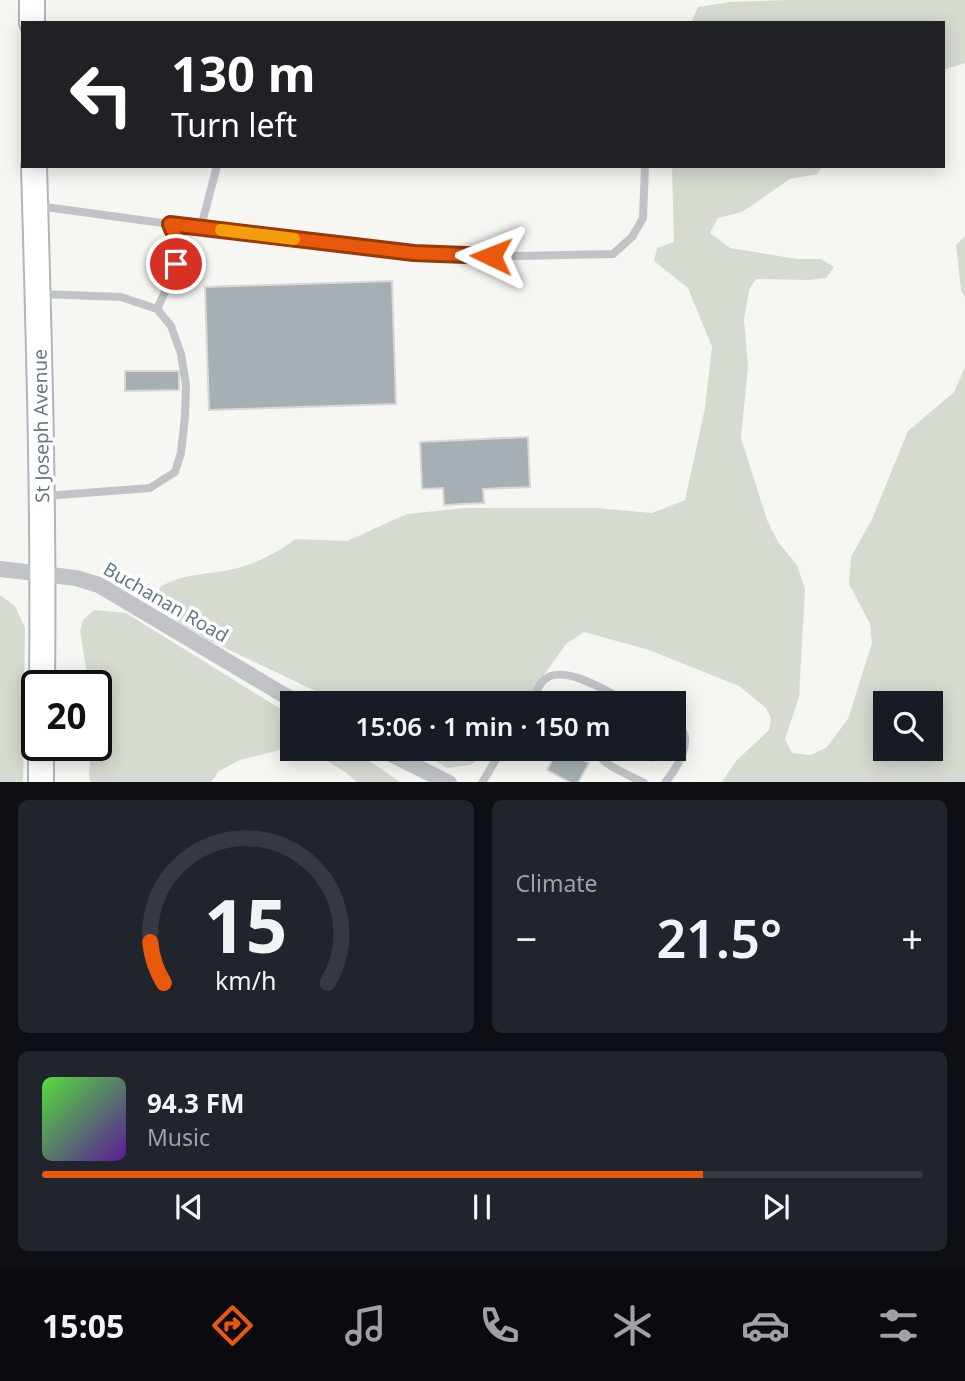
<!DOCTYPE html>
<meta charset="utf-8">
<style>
:root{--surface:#171b24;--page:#20242c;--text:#f1f3f6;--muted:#9ea1a6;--line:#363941;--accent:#ea580c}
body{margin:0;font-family:"Noto Sans",sans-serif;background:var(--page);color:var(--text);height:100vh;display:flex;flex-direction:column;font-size:26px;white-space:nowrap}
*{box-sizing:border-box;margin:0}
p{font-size:23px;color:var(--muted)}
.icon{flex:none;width:38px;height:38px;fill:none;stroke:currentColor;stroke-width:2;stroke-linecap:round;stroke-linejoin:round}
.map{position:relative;height:782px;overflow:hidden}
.details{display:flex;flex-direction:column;gap:18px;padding:18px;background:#0d0f14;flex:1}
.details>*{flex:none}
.hud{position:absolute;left:21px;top:21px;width:924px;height:147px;border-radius:0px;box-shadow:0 4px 18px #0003;background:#202124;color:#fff;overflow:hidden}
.tools{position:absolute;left:873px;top:691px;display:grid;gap:14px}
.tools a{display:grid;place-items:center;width:70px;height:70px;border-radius:0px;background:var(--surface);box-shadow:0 4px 18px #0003;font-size:35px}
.speed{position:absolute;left:21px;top:670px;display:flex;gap:14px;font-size:35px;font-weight:700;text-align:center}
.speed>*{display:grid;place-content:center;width:91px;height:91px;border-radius:50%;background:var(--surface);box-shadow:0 4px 18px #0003;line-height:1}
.speed .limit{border:4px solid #111;border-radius:10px;background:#fff;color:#111}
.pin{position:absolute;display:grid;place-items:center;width:60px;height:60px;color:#fff;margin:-30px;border:4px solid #fff;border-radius:50%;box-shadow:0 2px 7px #0007}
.me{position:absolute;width:77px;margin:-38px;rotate:272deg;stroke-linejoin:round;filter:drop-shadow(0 0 5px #0008)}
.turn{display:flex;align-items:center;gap:24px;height:147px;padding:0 35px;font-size:32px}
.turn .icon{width:91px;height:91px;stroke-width:2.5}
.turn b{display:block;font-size:49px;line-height:60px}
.big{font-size:52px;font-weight:600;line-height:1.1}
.details .tile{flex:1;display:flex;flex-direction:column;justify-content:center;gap:10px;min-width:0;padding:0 24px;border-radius:10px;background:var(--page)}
.details .dial{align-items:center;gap:0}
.dial svg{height:182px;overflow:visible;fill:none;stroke:var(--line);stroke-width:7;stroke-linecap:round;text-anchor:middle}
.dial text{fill:var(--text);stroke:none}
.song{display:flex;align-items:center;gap:21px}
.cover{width:84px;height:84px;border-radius:10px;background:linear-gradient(135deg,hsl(110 70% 55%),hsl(270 70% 35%))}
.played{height:7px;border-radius:4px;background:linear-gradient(90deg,var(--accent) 75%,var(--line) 75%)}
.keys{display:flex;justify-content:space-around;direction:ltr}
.heat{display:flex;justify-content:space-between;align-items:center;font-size:38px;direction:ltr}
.details .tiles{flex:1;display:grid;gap:18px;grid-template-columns:1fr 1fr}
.tile:last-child{grid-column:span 2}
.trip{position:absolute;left:280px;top:691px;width:406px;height:70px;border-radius:0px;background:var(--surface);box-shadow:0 4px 18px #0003;font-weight:600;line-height:70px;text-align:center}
.menu{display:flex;height:112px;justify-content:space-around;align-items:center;background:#090b0e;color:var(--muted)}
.menu .icon{width:49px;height:49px}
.menu .active{color:var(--accent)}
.menu b{font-size:32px;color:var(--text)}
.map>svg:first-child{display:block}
.green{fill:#d6dbd2;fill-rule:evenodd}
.building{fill:#a6afb4;stroke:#d8d7d5;stroke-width:2}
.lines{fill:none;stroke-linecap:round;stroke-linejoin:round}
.primary-casing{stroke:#b1b6ba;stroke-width:28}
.lane{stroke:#c0c4c7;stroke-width:8}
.street{stroke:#c0c4c7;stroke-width:16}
.primary{stroke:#fff;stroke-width:24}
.route-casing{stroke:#983908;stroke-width:18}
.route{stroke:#ea580c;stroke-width:12}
.slow{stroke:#f59e0b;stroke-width:12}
.labels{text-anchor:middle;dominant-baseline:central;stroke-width:7;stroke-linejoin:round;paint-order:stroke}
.street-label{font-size:19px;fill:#667884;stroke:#fff}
</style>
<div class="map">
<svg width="965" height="783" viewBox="0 0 965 783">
<rect width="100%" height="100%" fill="#f6f6f3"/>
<path class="green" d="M787 0H965V63L943 70V23H691L698 7 730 2Z
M672 166H823L817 174 790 179 742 212 718 218 710 233 730 248 797 259H821L834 267 826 278 809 280 756 279 749 290 744 320 748 366 741 438 767 520 778 542 797 565 805 589 799 697 785 739 792 753 810 755 826 748 848 719 872 643 870 624 849 584 851 557 872 519 908 431 954 392 965 367V782H722L736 761 769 730 771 718 766 708 739 686 649 650 584 632 566 644 524 703H341L208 640 175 620 157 599 160 587C184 572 214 575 241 567 258 562 281 551 295 539L347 541 407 514 465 508H596L652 513 685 500 705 408 712 347 688 288 654 261 657 248 674 242ZM886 704H931V749H886Z
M965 236V297L961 291 956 245Z
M0 595 15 606 25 628 23 782H0Z
M94 610 126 613 292 716V747L240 760 219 771 211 782H90L89 773 91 746H96V686H89L80 631 83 620Z
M309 749H352L400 782H357L345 772Z
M416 749H490L471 765 447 768Z"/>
<path class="building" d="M392 281 396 404 209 410 205 287Z
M125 371H179V390L125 391Z
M528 437 530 487 483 489 484 503 444 505 443 488 422 489 420 442Z
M558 749H562L589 763 578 783H571L547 770Z
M629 749H657L651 761Z"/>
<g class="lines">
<defs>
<path id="primary" d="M32 0V23
M34 166C39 340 44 513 42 686
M41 783V746"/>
</defs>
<use href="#primary" class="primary-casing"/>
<path class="lane" d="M38 206 170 224 180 248 171 279 157 309
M170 224 414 253 517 256 613 254 632 237 643 218 645 166
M201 227 217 166
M41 294 121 297 157 309 171 326 181 354 186 385 185 416 181 453 175 472 150 488 45 496
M530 704C534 697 538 685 544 680 564 662 611 694 631 704
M595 749C602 766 628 774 644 783
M482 783 502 749
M665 783C677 768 698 735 674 724"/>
<path class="street" d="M0 569 76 578 99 585 299 704
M381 749 449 783"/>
<use href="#primary" class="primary"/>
</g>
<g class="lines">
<defs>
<path id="route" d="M176 264 180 248 170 224 414 253 491 256"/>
</defs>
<use href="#route" class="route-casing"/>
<use href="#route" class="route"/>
<path class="slow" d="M221 230 294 239"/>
</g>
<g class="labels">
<g class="street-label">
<text transform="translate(41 426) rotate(-91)">St Joseph Avenue</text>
<text transform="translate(166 602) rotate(30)">Buchanan Road</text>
</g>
</g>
</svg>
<div class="tools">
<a><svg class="icon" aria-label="search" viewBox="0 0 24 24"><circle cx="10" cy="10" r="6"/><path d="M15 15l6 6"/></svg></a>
</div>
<div class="speed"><div class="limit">20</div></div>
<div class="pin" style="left:176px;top:264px;background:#d93025"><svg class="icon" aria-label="arrive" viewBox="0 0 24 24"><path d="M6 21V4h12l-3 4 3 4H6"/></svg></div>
<svg class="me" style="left:491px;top:256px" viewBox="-20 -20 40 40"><path d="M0-17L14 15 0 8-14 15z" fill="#ea580c" stroke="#fff" stroke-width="4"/></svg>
<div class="trip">15:06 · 1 min · 150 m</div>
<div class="hud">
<div class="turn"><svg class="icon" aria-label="left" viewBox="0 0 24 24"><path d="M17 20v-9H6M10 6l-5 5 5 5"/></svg><div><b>130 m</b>Turn left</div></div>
</div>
</div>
<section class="details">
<div class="tiles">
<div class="tile dial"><svg viewBox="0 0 100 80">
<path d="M14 69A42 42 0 1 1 86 69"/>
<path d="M14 69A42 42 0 0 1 8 51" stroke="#ea580c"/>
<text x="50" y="56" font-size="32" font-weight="700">15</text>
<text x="50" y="72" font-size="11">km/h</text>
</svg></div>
<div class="tile"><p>Climate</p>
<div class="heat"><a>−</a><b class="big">21.5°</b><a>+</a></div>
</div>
<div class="tile">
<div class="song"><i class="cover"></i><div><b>94.3 FM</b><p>Music</p></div></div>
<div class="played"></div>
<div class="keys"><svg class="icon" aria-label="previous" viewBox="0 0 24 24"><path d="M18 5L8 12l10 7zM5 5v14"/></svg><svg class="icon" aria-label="pause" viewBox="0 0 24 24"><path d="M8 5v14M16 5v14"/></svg><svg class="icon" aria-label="next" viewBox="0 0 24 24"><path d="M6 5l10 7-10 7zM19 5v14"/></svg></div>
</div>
</div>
</section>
<nav class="menu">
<b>15:05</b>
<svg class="icon active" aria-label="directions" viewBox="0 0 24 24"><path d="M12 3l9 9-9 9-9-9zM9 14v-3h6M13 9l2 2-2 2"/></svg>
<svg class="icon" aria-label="music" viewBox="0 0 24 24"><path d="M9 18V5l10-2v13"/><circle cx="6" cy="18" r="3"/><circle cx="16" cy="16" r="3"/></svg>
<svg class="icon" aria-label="phone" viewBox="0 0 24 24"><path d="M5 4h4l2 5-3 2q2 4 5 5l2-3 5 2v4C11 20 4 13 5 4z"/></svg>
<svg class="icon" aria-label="climate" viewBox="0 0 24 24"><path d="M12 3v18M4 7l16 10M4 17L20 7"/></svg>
<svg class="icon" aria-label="car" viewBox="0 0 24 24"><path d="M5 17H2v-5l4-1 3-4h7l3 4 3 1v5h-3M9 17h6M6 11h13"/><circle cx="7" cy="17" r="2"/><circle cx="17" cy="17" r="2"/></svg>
<svg class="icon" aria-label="filters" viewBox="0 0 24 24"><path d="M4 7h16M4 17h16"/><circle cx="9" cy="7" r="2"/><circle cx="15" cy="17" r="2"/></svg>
</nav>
